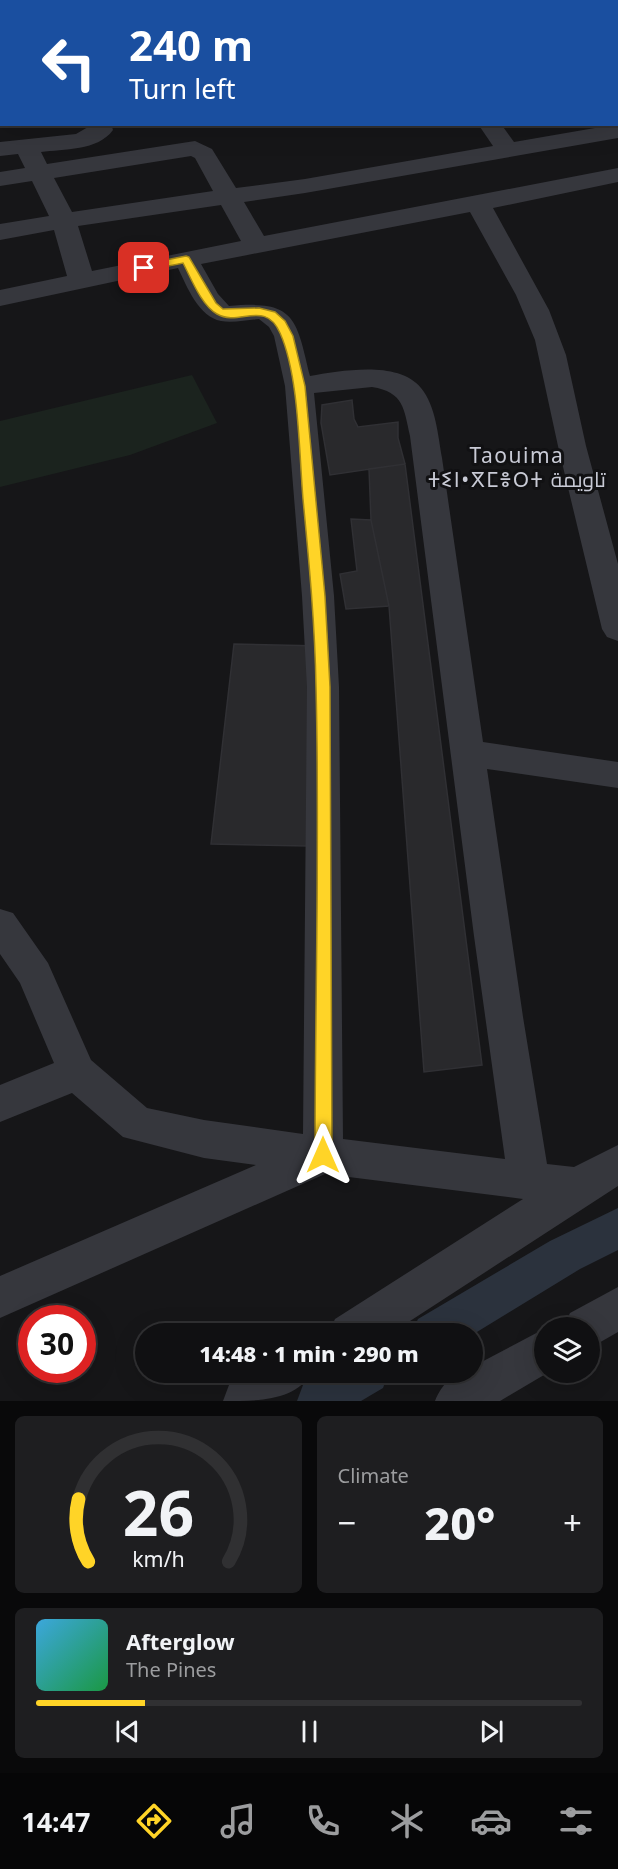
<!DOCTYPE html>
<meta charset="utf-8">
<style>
:root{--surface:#101012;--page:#1e1e20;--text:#f1f3f6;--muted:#9c9d9f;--line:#303032;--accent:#ffd427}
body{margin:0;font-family:"Noto Sans",Cairo,"Noto Sans Tifinagh",sans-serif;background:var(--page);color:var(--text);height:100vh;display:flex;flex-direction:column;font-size:22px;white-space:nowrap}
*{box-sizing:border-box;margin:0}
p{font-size:20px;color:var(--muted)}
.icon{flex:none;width:33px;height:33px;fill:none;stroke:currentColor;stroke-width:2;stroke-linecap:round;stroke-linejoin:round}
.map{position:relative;height:1401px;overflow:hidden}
.details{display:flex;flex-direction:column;gap:15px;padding:15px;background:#09090a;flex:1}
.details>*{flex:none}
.top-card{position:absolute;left:0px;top:0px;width:618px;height:126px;box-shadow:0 6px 24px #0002,0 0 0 2px var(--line);background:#1a4fa0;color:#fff;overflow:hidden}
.tools{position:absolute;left:534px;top:1317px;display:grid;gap:12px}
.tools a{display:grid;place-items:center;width:66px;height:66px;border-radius:50%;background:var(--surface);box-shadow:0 6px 24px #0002,0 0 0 2px var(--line);font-size:30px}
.speed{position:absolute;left:18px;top:1305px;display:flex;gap:12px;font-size:30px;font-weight:700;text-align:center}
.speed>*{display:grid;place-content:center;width:78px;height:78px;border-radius:50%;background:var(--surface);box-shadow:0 6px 24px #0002,0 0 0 2px var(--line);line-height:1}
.speed .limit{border:9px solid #d22;background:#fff;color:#111}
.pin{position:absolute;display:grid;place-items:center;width:51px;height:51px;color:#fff;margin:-26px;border-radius:12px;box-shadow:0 3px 9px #0006}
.me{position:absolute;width:66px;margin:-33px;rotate:0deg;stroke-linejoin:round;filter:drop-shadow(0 0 4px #0008)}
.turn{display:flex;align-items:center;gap:21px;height:126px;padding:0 30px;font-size:27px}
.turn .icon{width:78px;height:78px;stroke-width:2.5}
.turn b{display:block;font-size:42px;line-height:51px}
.big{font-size:45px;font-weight:800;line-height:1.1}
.details .tile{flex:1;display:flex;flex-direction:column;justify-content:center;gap:9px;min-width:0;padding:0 21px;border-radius:9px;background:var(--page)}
.details .dial{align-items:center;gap:0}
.dial svg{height:156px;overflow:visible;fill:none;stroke:var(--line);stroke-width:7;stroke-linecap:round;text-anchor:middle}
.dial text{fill:var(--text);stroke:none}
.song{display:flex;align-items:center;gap:18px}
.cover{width:72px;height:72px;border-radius:9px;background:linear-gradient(135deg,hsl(200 70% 55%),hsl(140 70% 35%))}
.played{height:6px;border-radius:3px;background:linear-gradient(90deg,var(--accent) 20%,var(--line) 20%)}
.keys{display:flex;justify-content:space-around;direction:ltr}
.heat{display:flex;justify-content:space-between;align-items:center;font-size:33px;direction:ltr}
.details .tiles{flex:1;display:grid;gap:15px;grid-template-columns:1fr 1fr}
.tile:last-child{grid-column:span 2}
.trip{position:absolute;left:135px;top:1323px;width:348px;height:60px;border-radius:30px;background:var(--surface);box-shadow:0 6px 24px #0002,0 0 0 2px var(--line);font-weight:800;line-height:60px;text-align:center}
.dock{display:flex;height:96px;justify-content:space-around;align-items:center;background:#060607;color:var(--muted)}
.dock .icon{width:42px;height:42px}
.dock .on{color:var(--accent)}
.dock b{font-size:27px;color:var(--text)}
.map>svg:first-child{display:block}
.green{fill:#1b231e}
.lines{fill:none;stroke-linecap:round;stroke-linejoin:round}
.canal{fill:#2b323d;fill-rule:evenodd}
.building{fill:#29292c;stroke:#303034;stroke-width:1.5}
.minor{fill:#36373d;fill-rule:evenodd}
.route{fill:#ffd427;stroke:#a68a19;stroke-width:1.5}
.labels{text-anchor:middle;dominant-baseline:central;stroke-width:6;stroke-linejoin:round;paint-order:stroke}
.quarter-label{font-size:21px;letter-spacing:1.5px;fill:#c8cad5;stroke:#111113}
</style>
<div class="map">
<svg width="618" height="1401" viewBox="0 0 618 1401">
<rect width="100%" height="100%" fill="#161618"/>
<path class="green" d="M192 375 217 423 130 455 0 487V421Z"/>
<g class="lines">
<path class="canal" d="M618 1208V1250L580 1269 472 1335 411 1334 418 1319 550 1241Z
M324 1372H389L383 1388 361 1401H297L303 1385Z"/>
</g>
<path class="building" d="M352 400 354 419 358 427 398 422V438L405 464 330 475 321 423 322 405Z
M405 464 482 1065 424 1072 389 606 371 520 369 469Z
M351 519 371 520 389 606 346 609 340 574 357 571Z
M234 644 321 646 308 846 211 844Z"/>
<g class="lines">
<path class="minor" d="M456 0H484L455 2Z
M0 70H2V84H0Z
M87 124H111L113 130C98 151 63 149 41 152L47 164 195 141 212 149 236 188 305 179 493 146 478 124H501L514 142 618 124V138L305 193 244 202 264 236 618 168V182L493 208 549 310 566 355 586 446 618 564V641L607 637 602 629 558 446 535 340 516 295 470 212 201 264 218 294 229 306C295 300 296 317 310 376 341 371 398 360 421 388 436 406 438 436 442 458L483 742 618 762V788L487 769 523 1017 547 1164 574 1167 618 1145V1186L390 1334H328L335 1319 523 1199 325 1174 0 1318V1276L256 1165 204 1158 123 1137 72 1093 0 1122V1085L54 1063 20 983 0 954V909L13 913 48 963 91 1060 147 1108 204 1120 303 1134 307 687 302 596 285 386 274 336 269 327 259 319C247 320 233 323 221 321 199 317 187 287 178 268L0 306V290L67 276 54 230 0 240V224L49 216 32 181 0 186V172L25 168 18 154 0 156V142L76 134 88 127ZM191 156 195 158 213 191 72 212 54 178ZM221 205 241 241 92 271 78 226ZM372 387C404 392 404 409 410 436L474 936 505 1159 343 1139 339 687 334 596 314 393Z
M618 1287V1332L590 1348V1328H563L570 1313Z
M544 1329V1372H549L500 1401H435C442 1384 453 1372 472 1372V1367Z
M249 1372H312C296 1401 259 1401 223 1401L229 1385Z"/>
</g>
<path class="route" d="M186 256 189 257 216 303 223 309 259 308 275 312 285 321 293 336 305 386 325 596 330 687 332 1155 329 1160 323 1162 317 1160 315 1155C315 999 320 843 316 687 315 624 309 562 303 499 299 452 299 375 280 333 265 299 239 327 217 314 201 305 191 278 183 263L144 271 139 268 140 265Z"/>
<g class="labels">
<g class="quarter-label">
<text x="517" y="455">Taouima<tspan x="517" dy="24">ⵜⵉⵏ•ⴳⵎⴻⵔⵜ تاويمة</tspan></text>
</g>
</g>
</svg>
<div class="tools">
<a><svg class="icon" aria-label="layers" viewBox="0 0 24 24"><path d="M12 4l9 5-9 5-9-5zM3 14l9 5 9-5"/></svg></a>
</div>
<div class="speed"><div class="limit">30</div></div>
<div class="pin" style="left:144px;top:268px;background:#d93025"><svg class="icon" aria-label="arrive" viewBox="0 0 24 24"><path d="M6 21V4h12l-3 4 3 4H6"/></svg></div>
<svg class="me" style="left:323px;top:1155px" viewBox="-20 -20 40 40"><path d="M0-17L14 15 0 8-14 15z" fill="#ffd427" stroke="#fff" stroke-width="4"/></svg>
<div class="trip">14:48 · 1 min · 290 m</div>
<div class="top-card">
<div class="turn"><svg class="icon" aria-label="left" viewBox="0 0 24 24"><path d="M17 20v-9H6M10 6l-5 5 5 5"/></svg><div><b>240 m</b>Turn left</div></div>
</div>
</div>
<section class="details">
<div class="tiles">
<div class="tile dial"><svg viewBox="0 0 100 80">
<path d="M14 69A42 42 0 1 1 86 69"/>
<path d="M14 69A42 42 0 0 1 9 37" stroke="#ffd427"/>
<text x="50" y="56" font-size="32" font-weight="700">26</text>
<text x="50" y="72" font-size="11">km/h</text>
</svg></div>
<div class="tile"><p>Climate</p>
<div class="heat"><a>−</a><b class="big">20°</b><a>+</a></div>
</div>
<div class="tile">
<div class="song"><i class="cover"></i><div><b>Afterglow</b><p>The Pines</p></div></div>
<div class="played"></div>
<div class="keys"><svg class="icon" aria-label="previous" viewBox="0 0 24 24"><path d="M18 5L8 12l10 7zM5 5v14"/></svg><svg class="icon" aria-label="pause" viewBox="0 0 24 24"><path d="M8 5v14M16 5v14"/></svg><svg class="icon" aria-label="next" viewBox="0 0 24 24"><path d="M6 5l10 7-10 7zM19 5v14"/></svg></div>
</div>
</div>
</section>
<nav class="dock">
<b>14:47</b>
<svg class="icon on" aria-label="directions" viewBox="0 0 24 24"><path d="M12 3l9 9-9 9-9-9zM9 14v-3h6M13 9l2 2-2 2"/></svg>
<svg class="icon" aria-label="music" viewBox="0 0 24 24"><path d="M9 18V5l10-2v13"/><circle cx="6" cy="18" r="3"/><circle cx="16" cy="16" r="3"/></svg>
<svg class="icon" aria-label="phone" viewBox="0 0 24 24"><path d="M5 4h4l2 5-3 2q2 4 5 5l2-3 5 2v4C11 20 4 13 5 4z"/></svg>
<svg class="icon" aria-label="climate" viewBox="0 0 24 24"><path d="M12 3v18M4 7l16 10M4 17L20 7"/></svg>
<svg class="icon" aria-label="car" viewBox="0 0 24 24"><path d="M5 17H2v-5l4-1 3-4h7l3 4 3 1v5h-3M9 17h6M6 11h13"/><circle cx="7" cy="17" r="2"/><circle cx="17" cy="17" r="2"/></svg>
<svg class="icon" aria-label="filters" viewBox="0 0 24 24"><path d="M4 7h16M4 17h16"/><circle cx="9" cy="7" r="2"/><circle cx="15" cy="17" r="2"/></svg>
</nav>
